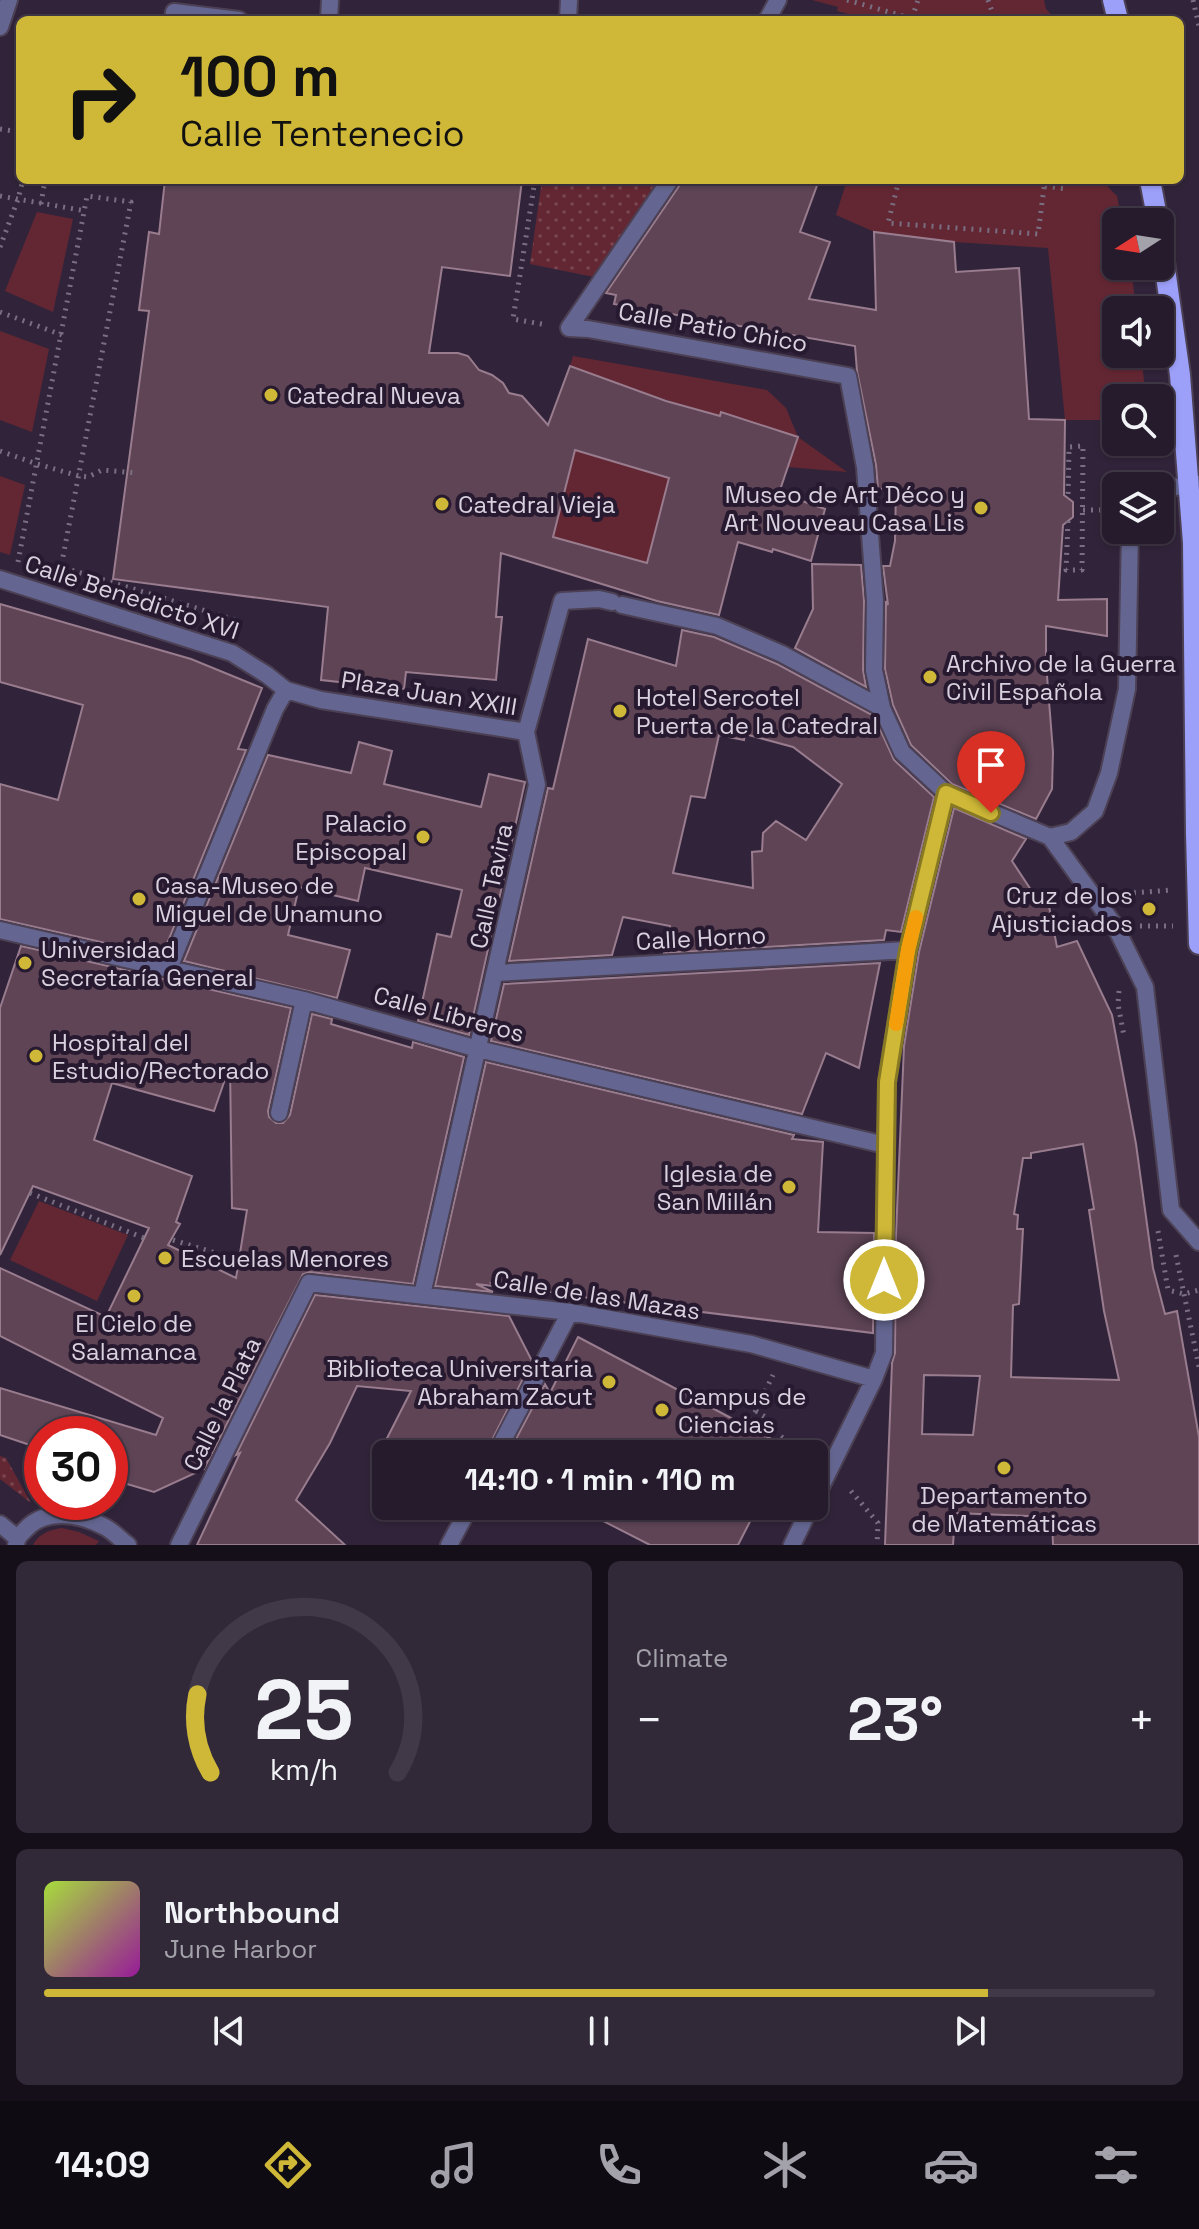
<!DOCTYPE html>
<meta charset="utf-8">
<style>
:root{--surface:#251b2c;--page:#312838;--text:#f1f3f6;--muted:#a3a1a9;--line:#423948;--accent:#cfb837}
body{margin:0;font-family:"Space Grotesk",sans-serif;background:var(--page);color:var(--text);height:100vh;display:flex;flex-direction:column;font-size:30px;white-space:nowrap}
*{box-sizing:border-box;margin:0}
p{font-size:26px;color:var(--muted)}
.icon{flex:none;width:44px;height:44px;fill:none;stroke:currentColor;stroke-width:2;stroke-linecap:round;stroke-linejoin:round}
.map{position:relative;height:1545px;overflow:hidden}
.drawer{display:flex;flex-direction:column;gap:16px;padding:16px;background:#140f18;flex:1}
.drawer>*{flex:none}
.hud{position:absolute;left:16px;top:16px;width:1168px;height:168px;border-radius:12px;box-shadow:0 2px 6px #0004,0 0 0 2px var(--line);background:#cfb837;color:#111;overflow:hidden}
.needle{width:52px;rotate:258deg}
.buttons{position:absolute;left:1102px;top:208px;display:grid;gap:16px}
.buttons a{display:grid;place-items:center;width:72px;height:72px;border-radius:12px;background:var(--surface);box-shadow:0 2px 6px #0004,0 0 0 2px var(--line);font-size:40px}
.speed{position:absolute;left:24px;top:1416px;display:flex;gap:16px;font-size:40px;font-weight:700;text-align:center}
.speed>*{display:grid;place-content:center;width:104px;height:104px;border-radius:50%;background:var(--surface);box-shadow:0 2px 6px #0004,0 0 0 2px var(--line);line-height:1}
.speed .limit{border:12px solid #d22;background:#fff;color:#111}
.pin{position:absolute;display:grid;place-items:center;width:68px;height:68px;color:#fff;margin:-82px -34px;border-radius:50% 50% 50% 0;rotate:-45deg;box-shadow:0 0 8px #0007}
.pin .icon{rotate:45deg}
.me{position:absolute;width:88px;margin:-44px;rotate:0deg;stroke-linejoin:round;filter:drop-shadow(0 0 6px #0008)}
.turn{display:flex;align-items:center;gap:28px;height:168px;padding:0 32px;font-size:36px}
.turn .icon{width:104px;height:104px;stroke-width:2.5}
.turn b{display:block;font-size:56px;line-height:68px}
.big{font-size:60px;font-weight:600;line-height:1.1}
.drawer .widget{flex:1;display:flex;flex-direction:column;justify-content:center;gap:12px;min-width:0;padding:0 28px;border-radius:12px;background:var(--page)}
.drawer .dial{align-items:center;gap:0}
.dial svg{height:208px;overflow:visible;fill:none;stroke:var(--line);stroke-width:7;stroke-linecap:round;text-anchor:middle}
.dial text{fill:var(--text);stroke:none}
.song{display:flex;align-items:center;gap:24px}
.cover{width:96px;height:96px;border-radius:12px;background:linear-gradient(135deg,hsl(80 70% 55%),hsl(300 70% 35%))}
.played{height:8px;border-radius:4px;background:linear-gradient(90deg,var(--accent) 85%,var(--line) 85%)}
.keys{display:flex;justify-content:space-around;direction:ltr}
.heat{display:flex;justify-content:space-between;align-items:center;font-size:44px;direction:ltr}
.drawer .tiles{flex:1;display:grid;gap:16px;grid-template-columns:1fr 1fr}
.widget:last-child{grid-column:span 2}
.trip{position:absolute;left:372px;top:1440px;width:456px;height:80px;border-radius:12px;background:var(--surface);box-shadow:0 2px 6px #0004,0 0 0 2px var(--line);font-weight:600;line-height:80px;text-align:center}
.tabs{display:flex;height:128px;justify-content:space-around;align-items:center;background:#0f0b12;color:var(--muted)}
.tabs .icon{width:56px;height:56px}
.tabs .on{color:var(--accent)}
.tabs b{font-size:36px;color:var(--text)}
.map>svg:first-child{display:block}
.grass{fill:url(#grass-dots)}
.green{fill:#632733}
.building{fill:#5e4455;stroke:#997c8e;stroke-width:2;fill-rule:evenodd}
.lines{fill:none;stroke-linecap:round;stroke-linejoin:round}
.street-casing{stroke:#4c4054;stroke-width:20}
.primary-casing{stroke:#4c4054;stroke-width:24}
.path{stroke:#7a6f82;stroke-width:5;stroke-dasharray:2 6;stroke-linecap:butt}
.street{stroke:#646691;stroke-width:16}
.primary{stroke:#9da0f9;stroke-width:20}
.route-casing{stroke:#877824;stroke-width:20}
.route{stroke:#cfb837;stroke-width:14}
.slow{stroke:#f59e0b;stroke-width:14}
.poi-dot{fill:#cfb837;stroke:#271a30;stroke-width:3}
.labels{text-anchor:middle;dominant-baseline:central;stroke-width:8;stroke-linejoin:round;paint-order:stroke}
.street-label{font-size:24px;fill:#d9d1df;stroke:#271a30}
.poi-label{font-size:24px;fill:#d9d1df;stroke:#271a30;text-anchor:start}
</style>
<div class="map">
<svg width="1199" height="1545" viewBox="0 0 1199 1545">
<defs>
<pattern id="grass-dots" width="8" height="8" patternUnits="userSpaceOnUse" patternTransform="scale(2)"><rect width="8" height="8" fill="#632733"/><path d="M2 2h.1M6 6h.1" fill="none" stroke="#794550" stroke-width="1.8" stroke-linecap="round"/></pattern>
</defs>
<rect width="100%" height="100%" fill="#31243a"/>
<path class="grass" d="M542 180H660L594 277 530 264Z
M0 1456 6 1458 31 1503 0 1479Z"/>
<path class="green" d="M812 0H1044L1046 9 1056 20H870L837 11 838 7Z
M847 180H1101L1117 196 1122 222H1116V266H1131L1136 310H1116V354H1141L1146 398H1116V442H1142L1108 450V420H1065L1048 248 954 242 877 233 836 215Z
M37 212 73 219 53 312 5 291Z
M0 331 49 349 32 432 0 420Z
M573 356 767 390 786 408 798 437 847 472 788 467 798 438 721 413 720 416C668 402 621 384 570 366Z
M575 450 669 478 647 563 553 537Z
M0 476 25 485 10 555 0 552Z
M39 1201 128 1235 97 1301 10 1260Z
M62 1528 79 1532 99 1541 96 1545H33C39 1533 50 1530 62 1528Z"/>
<path class="building" d="M165 180H522L510 276 442 267 429 353H458L468 356 479 370 492 375 503 383 509 393 522 396 548 425 570 366 666 401 720 416 721 412 798 437 779 493 825 509 811 561 773 549 772 552 738 542 719 615 657 601 501 553 496 617H502L496 680 406 672 404 689 321 680 328 607 113 579 149 311 139 310 149 232 159 234ZM575 450 669 478 647 563 553 537Z
M681 180H819L800 232 830 242 809 299 876 310 874 232 954 242 956 272 1019 268 1029 419 1065 420 1064 495 1073 502V517L1063 525 1058 600 1107 599V636L1046 626V663L1053 752 1052 789 1036 819 952 784 911 745 893 705 885 669 886 601 888 605 883 566H890L895 541 896 488 878 489 876 465 857 371 855 346 614 304 616 295 606 293 679 186Z
M812 564 861 565 864 601 863 670 866 687 795 648 813 609Z
M0 604 191 659 262 688 238 749 246 750 162 956 0 919V784L58 800 83 705 0 682Z
M682 630 714 637 777 664 874 716 894 760 934 797 901 932 886 930 884 940 664 953 670 926 623 917 612 955 509 961 548 788 553 789 588 639 676 666ZM745 734 793 747 842 784 806 840 776 821 763 833 762 851 752 852 753 888 673 873 691 796 705 798 719 735 744 740Z
M359 742 392 751 384 784 481 807 489 774 525 782 469 1035 418 1021 437 934 451 937 462 890 365 868 358 901 299 887 288 935 350 950 337 998 184 961 268 755 351 773Z
M954 808 1026 839 1012 861 1041 905 1048 901 1057 947 1077 941 1112 1015 1136 1144 1153 1268 1165 1314 1177 1311 1199 1437V1545H1053L1052 1517 955 1513 953 1545H885L892 1363 895 1353 896 1234 904 1046 919 952ZM1083 1144 1094 1209 1089 1210 1104 1311 1119 1380 1011 1377 1013 1305 1019 1304 1023 1229H1017L1018 1215 1014 1214 1023 1158H1031V1153ZM924 1375 980 1376 973 1435 922 1434Z
M21 946 291 1008 268 1111 269 1117 276 1123H283L290 1115 312 1014 332 1019 331 1024 412 1048 413 1042 464 1057 413 1284 310 1272 303 1274 204 1469 154 1492 110 1479V1434H42V1449L0 1435V1388L156 1435 163 1418 0 1336V1268L106 1317 149 1228 33 1186 0 1255V1008ZM230 1065 232 1208 247 1210 236 1278 168 1245 180 1224 176 1222 192 1176 94 1140 112 1083 214 1111Z
M880 963 859 1068 826 1053 802 1114 491 1041 504 984Z
M486 1062 794 1135 792 1139 823 1142 818 1232 874 1233 873 1333 596 1299 491 1283 493 1286 476 1284 493 1292 435 1286Z
M315 1295 509 1316 532 1361 485 1454H379L411 1391 357 1386 330 1443 296 1500 345 1545H197L240 1453 236 1455Z
M578 1337 748 1427 801 1454H508L545 1384 550 1393Z
M574 1506H758L738 1545H650Z"/>
<g class="lines">
<defs>
<path id="street" d="M173 20 174 12 239 20
M329 20 330 0
M568 20 569 0
M767 20 778 0
M0 27 9 0
M569 328 588 329 848 376 865 467 875 601 874 670 882 708
M569 328 670 180
M1160 489 1199 484
M0 579 232 653 267 675 286 690 321 700 526 732 562 601 599 599 612 602
M622 605 717 626 782 654 882 708 902 752 946 793 1050 837
M1050 837 1115 926 1145 987 1171 1210 1199 1242
M1050 837 1071 832 1095 811 1109 773 1127 689 1130 530
M0 930 304 1000 478 1049 885 1145
M169 968 275 709 286 690
M496 973 908 950
M279 1113 304 1000
M422 1295 537 785 526 732
M496 1454 570 1312
M814 1501 874 1379 884 1353 887 1082 908 950 946 793
M0 1524 17 1538
M16 1545C17 1537 20 1535 26 1529 46 1508 79 1514 103 1526 112 1530 120 1539 128 1545
M179 1545 309 1283 570 1312 751 1344 874 1379
M449 1545 470 1506
M792 1545 811 1506"/>
<path id="primary" d="M1113 0 1118 20
M1150 180 1158 222
M1160 233 1180 375 1193 543 1196 834 1199 944"/>
</defs>
<use href="#street" class="street-casing"/>
<use href="#primary" class="primary-casing"/>
<path class="path" d="M847 0 917 20
M988 0 995 20
M1193 0 1199 26
M912 18 918 0
M974 20 994 18
M0 129 20 132
M535 180 513 319 547 325
M899 180 888 223 1038 234 1045 180
M1045 186 1067 189
M0 196 86 211
M41 204 45 180
M0 247 18 199 23 180
M0 312 62 335
M0 451 37 464 79 476 88 477 102 470 137 473
M1083 510H1116
M1068 521 1066 570H1082L1083 446 1069 447 1068 498
M18 562 87 196 131 202 61 567 239 621 237 632
M1118 894 1172 890
M1140 926H1173
M1119 991 1118 1004 1124 1036
M30 1193 144 1238
M1158 1231 1168 1290 1184 1294 1199 1290
M173 1240 238 1260
M1176 1255 1199 1367
M756 1411 773 1422 771 1429 804 1454
M748 1427 773 1375
M851 1491 878 1523 877 1545"/>
<use href="#street" class="street"/>
<use href="#primary" class="primary"/>
</g>
<g class="lines">
<defs>
<path id="route" d="M884 1280 887 1082 908 950 946 793 991 813"/>
</defs>
<use href="#route" class="route-casing"/>
<use href="#route" class="route"/>
<path class="slow" d="M896 1024 908 950 916 917"/>
</g>
<g class="poi-dot">
<circle cx="271" cy="395" r="8"/>
<circle cx="442" cy="504" r="8"/>
<circle cx="981" cy="508" r="8"/>
<circle cx="930" cy="677" r="8"/>
<circle cx="620" cy="711" r="8"/>
<circle cx="423" cy="837" r="8"/>
<circle cx="139" cy="899" r="8"/>
<circle cx="1149" cy="909" r="8"/>
<circle cx="25" cy="963" r="8"/>
<circle cx="36" cy="1056" r="8"/>
<circle cx="789" cy="1187" r="8"/>
<circle cx="165" cy="1258" r="8"/>
<circle cx="134" cy="1296" r="8"/>
<circle cx="609" cy="1382" r="8"/>
<circle cx="662" cy="1410" r="8"/>
<circle cx="1004" cy="1468" r="8"/>
</g>
<g class="labels">
<g class="street-label">
<text transform="translate(713 327) rotate(10)">Calle Patio Chico</text>
<text transform="translate(132 597) rotate(18)">Calle Benedicto XVI</text>
<text transform="translate(429 693) rotate(9)">Plaza Juan XXIII</text>
<text transform="translate(491 886) rotate(-78)">Calle Tavira</text>
<text transform="translate(701 938) rotate(-3)">Calle Horno</text>
<text transform="translate(449 1014) rotate(15)">Calle Libreros</text>
<text transform="translate(597 1295) rotate(9)">Calle de las Mazas</text>
<text transform="translate(222 1404) rotate(-64)">Calle la Plata</text>
</g>
<g class="poi-label">
<text x="287" y="395">Catedral Nueva</text>
<text x="965" y="494" text-anchor="end">Museo de Art Déco y<tspan x="965" dy="28">Art Nouveau Casa Lis</tspan></text>
<text x="458" y="504">Catedral Vieja</text>
<text x="946" y="663">Archivo de la Guerra<tspan x="946" dy="28">Civil Española</tspan></text>
<text x="636" y="697">Hotel Sercotel<tspan x="636" dy="28">Puerta de la Catedral</tspan></text>
<text x="407" y="823" text-anchor="end">Palacio<tspan x="407" dy="28">Episcopal</tspan></text>
<text x="155" y="885">Casa-Museo de<tspan x="155" dy="28">Miguel de Unamuno</tspan></text>
<text x="1133" y="895" text-anchor="end">Cruz de los<tspan x="1133" dy="28">Ajusticiados</tspan></text>
<text x="41" y="949">Universidad<tspan x="41" dy="28">Secretaría General</tspan></text>
<text x="52" y="1042">Hospital del<tspan x="52" dy="28">Estudio/Rectorado</tspan></text>
<text x="773" y="1173" text-anchor="end">Iglesia de<tspan x="773" dy="28">San Millán</tspan></text>
<text x="181" y="1258">Escuelas Menores</text>
<text x="134" y="1323" text-anchor="middle">El Cielo de<tspan x="134" dy="28">Salamanca</tspan></text>
<text x="593" y="1368" text-anchor="end">Biblioteca Universitaria<tspan x="593" dy="28">Abraham Zacut</tspan></text>
<text x="678" y="1396">Campus de<tspan x="678" dy="28">Ciencias</tspan></text>
<text x="1004" y="1495" text-anchor="middle">Departamento<tspan x="1004" dy="28">de Matemáticas</tspan></text>
</g>
</g>
</svg>
<div class="buttons">
<a><svg class="needle" viewBox="-14 -14 28 28"><path d="M0-13l5 13h-10z" fill="#e53935"/><path d="M0 13l5-13h-10z" fill="#a3a1a9"/></svg></a>
<a><svg class="icon" aria-label="sound" viewBox="0 0 24 24"><path d="M4 9h4l5-4v14l-5-4H4zM17 9q2 3 0 6"/></svg></a>
<a><svg class="icon" aria-label="search" viewBox="0 0 24 24"><circle cx="10" cy="10" r="6"/><path d="M15 15l6 6"/></svg></a>
<a><svg class="icon" aria-label="layers" viewBox="0 0 24 24"><path d="M12 4l9 5-9 5-9-5zM3 14l9 5 9-5"/></svg></a>
</div>
<div class="speed"><div class="limit">30</div></div>
<div class="pin" style="left:991px;top:813px;background:#d93025"><svg class="icon" aria-label="arrive" viewBox="0 0 24 24"><path d="M6 21V4h12l-3 4 3 4H6"/></svg></div>
<svg class="me" style="left:884px;top:1280px" viewBox="-20 -20 40 40"><circle r="17" fill="#cfb837" stroke="#fff" stroke-width="3"/><path d="M0-11L8 9 0 5-8 9z" fill="#fff"/></svg>
<div class="trip">14:10 · 1 min · 110 m</div>
<div class="hud">
<div class="turn"><svg class="icon" aria-label="right" viewBox="0 0 24 24"><path d="M7 20v-9h11M14 6l5 5-5 5"/></svg><div><b>100 m</b>Calle Tentenecio</div></div>
</div>
</div>
<section class="drawer">
<div class="tiles">
<div class="widget dial"><svg viewBox="0 0 100 80">
<path d="M14 69A42 42 0 1 1 86 69"/>
<path d="M14 69A42 42 0 0 1 9 39" stroke="#cfb837"/>
<text x="50" y="56" font-size="32" font-weight="700">25</text>
<text x="50" y="72" font-size="11">km/h</text>
</svg></div>
<div class="widget"><p>Climate</p>
<div class="heat"><a>−</a><b class="big">23°</b><a>+</a></div>
</div>
<div class="widget">
<div class="song"><i class="cover"></i><div><b>Northbound</b><p>June Harbor</p></div></div>
<div class="played"></div>
<div class="keys"><svg class="icon" aria-label="previous" viewBox="0 0 24 24"><path d="M18 5L8 12l10 7zM5 5v14"/></svg><svg class="icon" aria-label="pause" viewBox="0 0 24 24"><path d="M8 5v14M16 5v14"/></svg><svg class="icon" aria-label="next" viewBox="0 0 24 24"><path d="M6 5l10 7-10 7zM19 5v14"/></svg></div>
</div>
</div>
</section>
<nav class="tabs">
<b>14:09</b>
<svg class="icon on" aria-label="directions" viewBox="0 0 24 24"><path d="M12 3l9 9-9 9-9-9zM9 14v-3h6M13 9l2 2-2 2"/></svg>
<svg class="icon" aria-label="music" viewBox="0 0 24 24"><path d="M9 18V5l10-2v13"/><circle cx="6" cy="18" r="3"/><circle cx="16" cy="16" r="3"/></svg>
<svg class="icon" aria-label="phone" viewBox="0 0 24 24"><path d="M5 4h4l2 5-3 2q2 4 5 5l2-3 5 2v4C11 20 4 13 5 4z"/></svg>
<svg class="icon" aria-label="climate" viewBox="0 0 24 24"><path d="M12 3v18M4 7l16 10M4 17L20 7"/></svg>
<svg class="icon" aria-label="car" viewBox="0 0 24 24"><path d="M5 17H2v-5l4-1 3-4h7l3 4 3 1v5h-3M9 17h6M6 11h13"/><circle cx="7" cy="17" r="2"/><circle cx="17" cy="17" r="2"/></svg>
<svg class="icon" aria-label="filters" viewBox="0 0 24 24"><path d="M4 7h16M4 17h16"/><circle cx="9" cy="7" r="2"/><circle cx="15" cy="17" r="2"/></svg>
</nav>
